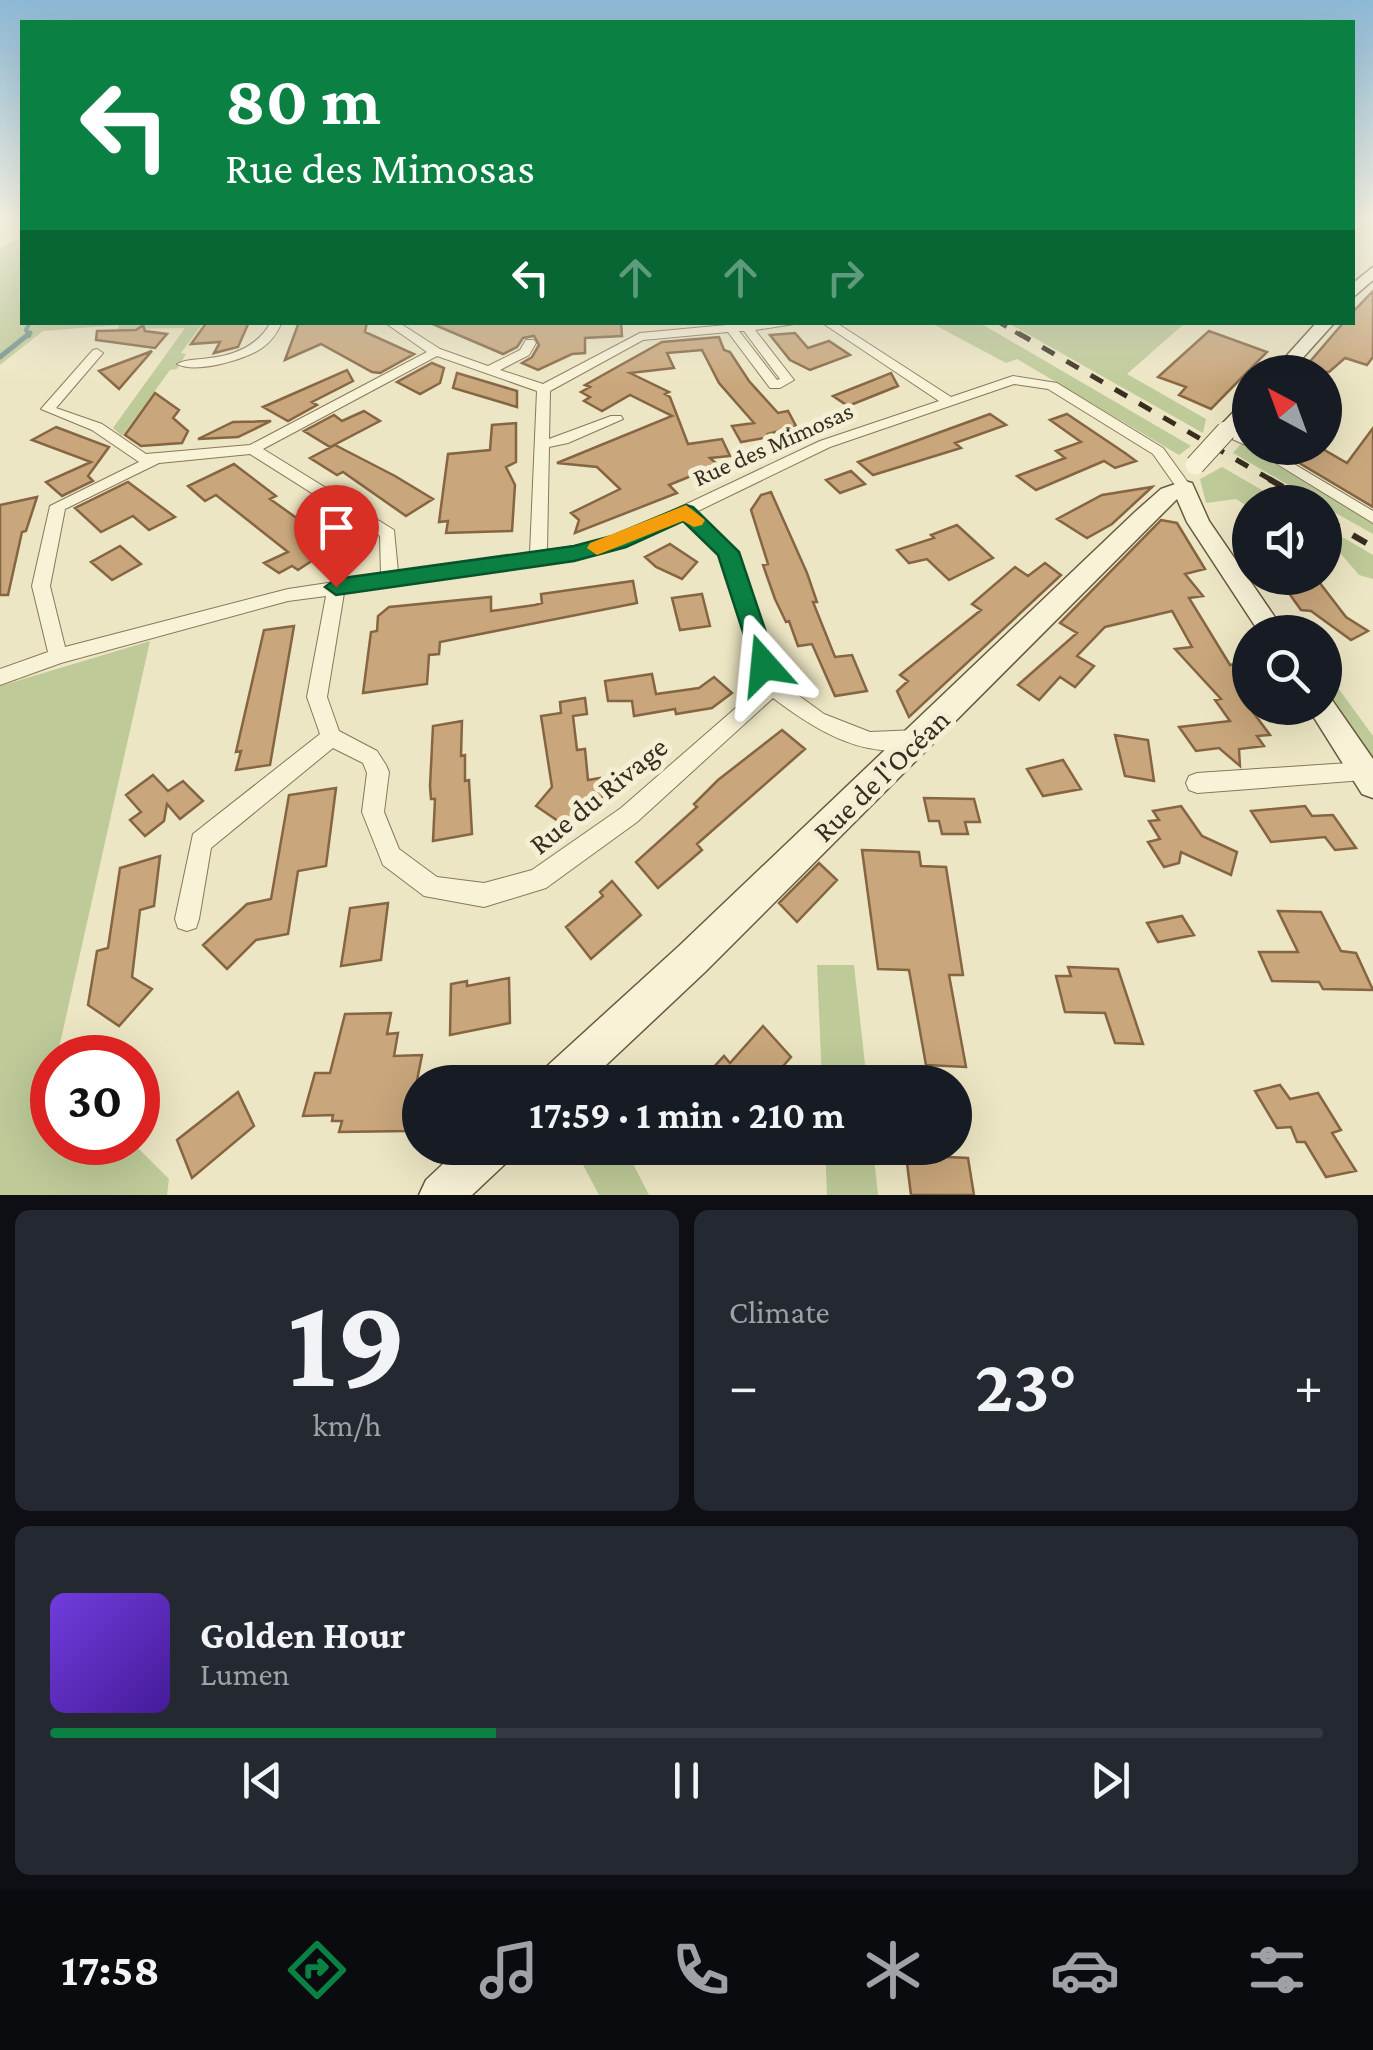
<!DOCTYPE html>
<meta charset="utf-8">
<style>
:root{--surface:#171b24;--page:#242831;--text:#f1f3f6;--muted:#9ea1a6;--line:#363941;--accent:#0b8043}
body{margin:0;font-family:"Crimson Pro",serif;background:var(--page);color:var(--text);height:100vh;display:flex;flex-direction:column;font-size:38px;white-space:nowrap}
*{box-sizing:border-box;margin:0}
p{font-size:32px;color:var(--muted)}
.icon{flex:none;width:55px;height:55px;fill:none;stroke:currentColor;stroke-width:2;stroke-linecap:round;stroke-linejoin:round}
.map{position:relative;height:1195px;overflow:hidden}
.details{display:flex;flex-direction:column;gap:15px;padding:15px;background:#0d0f14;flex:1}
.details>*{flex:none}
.top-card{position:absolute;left:20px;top:20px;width:1335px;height:305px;border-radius:0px;box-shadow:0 10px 40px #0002;background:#0b8043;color:#fff;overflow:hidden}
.needle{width:65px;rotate:319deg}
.fabs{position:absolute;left:1232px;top:355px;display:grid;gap:20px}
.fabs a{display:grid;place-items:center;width:110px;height:110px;border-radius:50%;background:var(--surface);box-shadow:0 10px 40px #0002;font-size:50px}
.speed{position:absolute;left:30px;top:1035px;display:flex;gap:20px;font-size:50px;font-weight:700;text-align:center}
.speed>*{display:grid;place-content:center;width:130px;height:130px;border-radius:50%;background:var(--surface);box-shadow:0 10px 40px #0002;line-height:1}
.speed .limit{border:15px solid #d22;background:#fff;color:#111}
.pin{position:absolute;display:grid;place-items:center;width:85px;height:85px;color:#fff;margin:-102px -42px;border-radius:50% 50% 50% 0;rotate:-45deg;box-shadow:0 0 10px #0007}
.pin .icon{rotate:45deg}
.me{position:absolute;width:110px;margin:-55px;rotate:342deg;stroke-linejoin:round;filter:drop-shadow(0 0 8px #0008)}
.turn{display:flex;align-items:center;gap:35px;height:210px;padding:0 40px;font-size:45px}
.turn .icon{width:130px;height:130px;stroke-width:2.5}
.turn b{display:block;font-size:70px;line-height:85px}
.lanes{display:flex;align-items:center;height:95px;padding:0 40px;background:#0003;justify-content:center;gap:50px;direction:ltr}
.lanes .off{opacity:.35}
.big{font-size:75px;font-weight:700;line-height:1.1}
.details .widget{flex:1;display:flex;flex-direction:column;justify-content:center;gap:15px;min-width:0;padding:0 35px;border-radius:15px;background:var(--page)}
.details .dial{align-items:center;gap:0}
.dial b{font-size:130px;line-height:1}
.song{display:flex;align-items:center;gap:30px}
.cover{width:120px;height:120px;border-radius:15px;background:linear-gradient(135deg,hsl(260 70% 55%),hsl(260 70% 35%))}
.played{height:10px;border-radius:5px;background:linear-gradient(90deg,var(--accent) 35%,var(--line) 35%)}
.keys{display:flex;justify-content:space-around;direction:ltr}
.heat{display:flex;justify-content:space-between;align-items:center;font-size:55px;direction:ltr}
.details .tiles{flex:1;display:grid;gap:15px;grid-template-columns:1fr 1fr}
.widget:last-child{grid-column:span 2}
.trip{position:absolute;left:402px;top:1065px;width:570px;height:100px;border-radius:50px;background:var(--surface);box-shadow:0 10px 40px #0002;font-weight:700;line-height:100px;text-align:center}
.tabs{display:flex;height:160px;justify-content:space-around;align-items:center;background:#090b0e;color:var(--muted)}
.tabs .icon{width:70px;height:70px}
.tabs .selected{color:var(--accent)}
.tabs b{font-size:45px;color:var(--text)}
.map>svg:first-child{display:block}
.green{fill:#beca98}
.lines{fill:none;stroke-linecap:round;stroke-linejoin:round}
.stream-far1{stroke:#6d8e8a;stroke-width:4}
.stream{stroke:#6d8e8a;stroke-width:5}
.building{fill:#c9a67b;stroke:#856542;stroke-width:2.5}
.minor-casing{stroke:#87785b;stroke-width:2}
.secondary-casing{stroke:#69593e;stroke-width:3}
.minor{fill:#f8f2d7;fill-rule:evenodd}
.secondary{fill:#f8f2d7;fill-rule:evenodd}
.rail-far2{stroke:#372e1f;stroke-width:4;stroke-dasharray:10 10;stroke-linecap:butt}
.rail-far1{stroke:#372e1f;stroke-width:5;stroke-dasharray:14 14;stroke-linecap:butt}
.rail{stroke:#372e1f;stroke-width:6;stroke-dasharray:16 16;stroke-linecap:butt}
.secondary-bridge-casing{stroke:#69593e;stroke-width:21;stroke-linecap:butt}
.secondary-bridge{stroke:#f8f2d7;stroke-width:19}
.route{fill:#0b8043;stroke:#07532c;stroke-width:2.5}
.slow{fill:#f59e0b}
.labels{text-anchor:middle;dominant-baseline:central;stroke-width:10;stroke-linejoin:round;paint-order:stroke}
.street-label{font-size:25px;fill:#372e1f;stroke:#f4efd4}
.near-street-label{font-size:30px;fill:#372e1f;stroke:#f4efd4}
</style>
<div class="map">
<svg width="1373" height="1195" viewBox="0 0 1373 1195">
<rect width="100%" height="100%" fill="#ede6c4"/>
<path class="green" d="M22 237V322L203 323 181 353 186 354 177 369 170 370 122 436 113 428 185 328 118 329 119 325 43 331 0 365V248Z
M931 323H980L1191 446 1179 455 1017 359 1006 363Z
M1008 323H1185L1127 374 1206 419 1203 433Z
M1241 444 1373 522V534L1325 507V502H1318L1233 453Z
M1222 467 1283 502H1250V508L1236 499 1206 503 1200 479Z
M1325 527 1373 555V579L1359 575 1341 554 1325 559Z
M150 641 57 1057 52 1058V1142L133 1143 169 1179 167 1195H0V686Z
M1325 670 1373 736V771L1325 697Z
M817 965H854L867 1082H822Z
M574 1148H625L649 1195H599Z
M825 1148H873L878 1195H827Z"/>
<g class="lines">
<path class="stream-far1" d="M29 336 26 330 30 322"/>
<path class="stream" d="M0 357 30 333"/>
</g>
<path class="building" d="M1373 291V357L1367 365 1345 358 1329 372H1301L1344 322H1352V313Z
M207 322H249L238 347 214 353 220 342 191 344Z
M299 322H367L365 332 414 354 380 373 372 372 321 344 285 360Z
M428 322H621L622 336 585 338V353L572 354 538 370 522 363 532 357 539 345 534 336 523 338 517 347 503 354Z
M143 325 145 331 167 334 155 348 96 340 97 331 136 330Z
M1209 331 1267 352 1211 409 1179 395 1186 387 1158 377Z
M795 333 808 348 829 341 850 355 810 370 790 360 770 335Z
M719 337 724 350 730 352 749 381 778 413 788 411 796 426 768 434 770 437 741 442 732 426 754 423 719 383 702 350 667 353 674 368 630 373 669 392 665 394 670 397 688 444 722 439 730 456 710 458 718 465 669 485 677 493 575 533 579 520 571 513 620 489 597 467 557 463 672 416 630 395 602 411 584 401 590 397 581 392 590 387 585 385 662 342Z
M152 351 119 389 99 371Z
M432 363 444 368 440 383 420 394 397 382Z
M347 370 353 381 312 402 317 405 288 421 263 407Z
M457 373 517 391V407L453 388Z
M891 373 898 386 848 406 833 396Z
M155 393 179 410 173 418 188 431 182 443 141 446 125 435Z
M364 411 380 421 330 447 304 431 334 415 342 421Z
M990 414 1006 425 955 443 961 448 873 475 858 462Z
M1067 414 1125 453 1136 461 1115 468 1104 461 1036 490 1017 476 1065 458 1056 451 1081 442 1050 420Z
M271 421 238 437 198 439 233 422Z
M516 423V462L506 467 515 485 512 531 446 533 448 521 439 522 448 454 490 450 492 425Z
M56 427 109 447 88 476 93 481 62 496 46 482 91 462 32 440Z
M1373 428V507L1274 448H1321L1347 463Z
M335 445 395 476 433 499 406 516 343 472 337 475 310 458Z
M234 464 276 496 270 499 298 519 327 539 335 535 354 549 329 563 319 556 298 570 292 566 279 573 264 563 288 552 216 495 205 501 188 486Z
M851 471 865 484 840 493 826 480Z
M128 482 175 517 149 530 133 516 101 532 75 508Z
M1152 487 1112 524 1087 538 1057 519 1102 495Z
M771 492 807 573 817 602H813L835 657 852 655 867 691 835 696 812 644 798 646 789 621 786 622 775 599 763 565 768 564 751 510 761 495Z
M37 497 26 531 22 532 8 595H0V505Z
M1161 520 1177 523 1205 569 1185 574 1203 596 1189 598 1230 665 1250 661V708L1270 735 1257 736 1264 746 1239 749 1240 766 1219 748 1196 751 1179 727 1230 721 1215 700 1221 699 1175 649 1192 647 1172 611 1105 627 1077 656 1094 666 1075 687 1060 677 1039 700 1018 685 1077 633 1060 623Z
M957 525 993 558 949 580 927 559 909 563 897 550 934 538 931 535Z
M670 544 697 562 682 579 656 567 645 557Z
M120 546 141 564 112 580 91 562Z
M1045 563 1061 575 909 717 897 691 908 681 900 675 981 610 972 604 1015 567 1028 576Z
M1278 578H1316L1346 617 1368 631 1351 640 1311 611 1301 610Z
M633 581 637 603 440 642 439 654 429 655 427 684 363 693 371 632 377 631 378 616 389 607 491 597V611L535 605 542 603 541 594Z
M702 594 710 626 680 630 672 598Z
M294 626 270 765 236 770 241 751 236 752 264 630Z
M652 674 656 694 699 688 714 677 732 693 712 708 676 714 675 709 634 716 632 701H608L605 681Z
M585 698 587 714 573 716 577 750 585 749 588 780 600 778 603 802 586 805 567 827 536 806 552 787 541 716 561 713 560 702Z
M462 721 461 756 465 755V781L469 780 472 834 433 841 435 799H431L430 786 433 726Z
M782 730 805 749 697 844 702 850 658 888 636 862 697 807 694 804 718 780Z
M1115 735 1148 740 1154 781 1125 776Z
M1063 760 1081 789 1043 796 1027 769Z
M153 775 168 791 183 781 203 801 180 819 167 804 164 821 145 836 130 820 141 812 126 795Z
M336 788 326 866 298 871 288 934 256 940 227 969 203 945 247 904 271 899 289 795Z
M924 798 974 799 980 822H965L968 834H942L939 821H929Z
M1181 806 1202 836 1237 852 1231 875 1181 852 1179 863 1164 867 1148 842 1160 839 1149 821 1159 820 1153 811Z
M1305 806 1312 816 1333 815 1356 848 1335 850 1325 837 1271 842 1251 811Z
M862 850 919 852 921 866 946 867 963 975H949L966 1067 926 1065 909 970 878 969Z
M160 856 154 906 140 910 132 977 152 989 119 1026 88 1005 97 951 108 948 120 868Z
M819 863 837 880 797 922 779 903Z
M612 881 641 915 591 959 566 927 603 896 600 892Z
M388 903 381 960 341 966 350 908Z
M1278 911 1321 912 1341 951 1356 953 1373 990 1323 989 1319 982 1272 981 1259 952H1298Z
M1182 916 1194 935 1158 942 1147 923Z
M1068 967 1118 969 1143 1044 1115 1043 1105 1013 1065 1012 1056 976H1071Z
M509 978 510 1023 450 1035 451 984 467 981V986Z
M391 1013 387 1034 398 1033 394 1056 422 1055 407 1131 339 1132 342 1121H332L333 1115 303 1116 315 1073H330L345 1014Z
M763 1026 791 1057 769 1082H700L724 1056 730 1063Z
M1280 1085 1290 1099 1318 1093 1341 1130 1332 1133 1356 1171 1326 1177 1305 1142H1297L1291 1127 1277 1128 1255 1091Z
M238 1092 254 1126 192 1178 177 1140Z
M906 1155 968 1158 974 1195H911Z"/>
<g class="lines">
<defs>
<path id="minor" d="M1362 220 1373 222 1352 230V224Z
M271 322H282C277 333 272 341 262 348 245 360 195 374 177 364 186 359 197 360 209 358 235 355 258 346 271 322Z
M384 322H398L440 349 488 366 520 350 526 340H534L536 343 529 355 500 370 543 384 640 333 759 322H807L755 330 794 380 780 388H770L728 332 643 340 550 391 549 439 611 416H621L623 419 568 443 549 447 547 550 597 543 642 525 820 441 939 401 821 322H835L951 397 1013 376 1057 383 1163 448 1192 488 1189 491H1179L1153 454 1048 389 1014 384 830 447 696 512 736 552 780 682 824 714 870 732 917 730 924 733 927 739 924 745C869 764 815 730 773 698L637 822 546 888 484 907 424 896 383 865 362 812 367 773 363 763 333 748 211 848 199 919 196 928 187 931 178 928 175 919 193 834 320 734 307 697 326 596 288 601 61 663 0 685V669L48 652 32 586 50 506 139 462 92 430 41 409 93 350 97 349 103 353 56 408 102 424 146 454 250 445 427 352ZM739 331H744L780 379 777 380ZM437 356 537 391 530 553 398 572 394 530 263 449ZM250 454 380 536 381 575 288 589 65 647 50 586 65 509 159 463ZM683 518 721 554 762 685 621 808 532 870 484 883 437 877 399 849 384 812 389 772 386 765 377 751 339 731 327 697 344 593 599 554Z
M1226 427 1250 438V447L1221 434 1219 431Z
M1251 448H1267L1373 511V523Z
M1364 762 1373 767 1372 778 1364 780 1197 793 1189 790 1186 783 1189 776 1197 773Z"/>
<path id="secondary" d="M1373 267V280L1352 298V284Z
M1317 322H1335L1290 372H1272Z
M1250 400V417L1233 435H1219V427L1243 402Z
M1184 481 1192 483 1209 521 1285 632H1259L1187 522 1177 499 705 972 588 1082H539L545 1068 679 946 1135 512 1161 489Z
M1325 697 1332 700 1373 759V798L1362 794 1308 708H1325Z
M460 1148H512L506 1163 472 1195H419L426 1180Z"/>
</defs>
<use href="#minor" class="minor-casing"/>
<use href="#secondary" class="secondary-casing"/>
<use href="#minor" class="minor"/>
<use href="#secondary" class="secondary"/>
<path class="rail-far2" d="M998 322 1022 336"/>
<path class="rail-far1" d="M1018 333 1273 481"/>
<path class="rail" d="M1269 479 1309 502
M1325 519 1373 547"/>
<defs>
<path id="secondary-bridge" d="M1195 465 1226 431"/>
</defs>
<use href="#secondary-bridge" class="secondary-bridge-casing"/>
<use href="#secondary-bridge" class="secondary-bridge"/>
</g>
<linearGradient id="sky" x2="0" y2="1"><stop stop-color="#8db9d6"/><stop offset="0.57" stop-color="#f7f4e4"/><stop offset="1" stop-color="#f7f4e4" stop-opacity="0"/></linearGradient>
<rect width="1373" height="387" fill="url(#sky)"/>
<path class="route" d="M686 505 693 507 739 552 777 665 773 672H756L718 555 683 521 626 547 574 561 336 595 325 587 336 579 574 546 612 536Z"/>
<path class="slow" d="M686 505 705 520 702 525 694 527 683 521 597 555 587 548 590 543Z"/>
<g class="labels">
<g class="street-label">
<text transform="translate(773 444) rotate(-24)">Rue des Mimosas</text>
</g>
<g class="near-street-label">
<text transform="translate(881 775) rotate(-44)">Rue de l'Océan</text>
<text transform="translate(598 795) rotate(-39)">Rue du Rivage</text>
</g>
</g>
</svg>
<div class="fabs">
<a><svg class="needle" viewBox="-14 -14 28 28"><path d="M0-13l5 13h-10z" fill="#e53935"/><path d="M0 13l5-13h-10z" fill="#9ea1a6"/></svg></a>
<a><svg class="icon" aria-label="sound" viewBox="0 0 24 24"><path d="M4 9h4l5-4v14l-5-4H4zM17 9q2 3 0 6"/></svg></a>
<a><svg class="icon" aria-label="search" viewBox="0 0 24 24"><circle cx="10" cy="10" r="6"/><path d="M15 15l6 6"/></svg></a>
</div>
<div class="speed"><div class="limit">30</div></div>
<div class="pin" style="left:336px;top:587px;background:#d93025"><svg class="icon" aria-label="arrive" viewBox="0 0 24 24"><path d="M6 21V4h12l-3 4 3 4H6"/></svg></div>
<svg class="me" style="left:764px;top:665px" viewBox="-20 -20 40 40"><path d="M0-17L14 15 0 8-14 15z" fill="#0b8043" stroke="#fff" stroke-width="4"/></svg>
<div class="trip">17:59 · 1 min · 210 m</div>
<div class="top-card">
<div class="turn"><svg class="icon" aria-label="left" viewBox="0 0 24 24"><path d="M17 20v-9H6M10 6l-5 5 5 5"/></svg><div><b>80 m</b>Rue des Mimosas</div></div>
<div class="lanes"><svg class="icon" aria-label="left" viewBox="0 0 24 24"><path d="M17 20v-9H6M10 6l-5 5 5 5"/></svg><svg class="icon off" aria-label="ahead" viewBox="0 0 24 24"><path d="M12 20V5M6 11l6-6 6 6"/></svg><svg class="icon off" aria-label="ahead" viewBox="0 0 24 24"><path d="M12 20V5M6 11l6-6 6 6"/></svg><svg class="icon off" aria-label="right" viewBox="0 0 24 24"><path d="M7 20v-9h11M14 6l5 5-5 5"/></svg></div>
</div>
</div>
<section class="details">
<div class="tiles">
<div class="widget dial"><b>19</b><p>km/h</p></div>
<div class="widget"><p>Climate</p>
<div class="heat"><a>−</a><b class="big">23°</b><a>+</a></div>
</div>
<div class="widget">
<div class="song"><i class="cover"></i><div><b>Golden Hour</b><p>Lumen</p></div></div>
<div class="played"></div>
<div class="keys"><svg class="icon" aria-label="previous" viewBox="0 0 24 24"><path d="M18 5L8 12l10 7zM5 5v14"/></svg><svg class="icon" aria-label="pause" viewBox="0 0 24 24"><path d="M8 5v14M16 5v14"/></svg><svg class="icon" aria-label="next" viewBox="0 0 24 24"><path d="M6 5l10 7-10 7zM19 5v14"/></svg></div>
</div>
</div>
</section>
<nav class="tabs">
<b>17:58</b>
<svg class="icon selected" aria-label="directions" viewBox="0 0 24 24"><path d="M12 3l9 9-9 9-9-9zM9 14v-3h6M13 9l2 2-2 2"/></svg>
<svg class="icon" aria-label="music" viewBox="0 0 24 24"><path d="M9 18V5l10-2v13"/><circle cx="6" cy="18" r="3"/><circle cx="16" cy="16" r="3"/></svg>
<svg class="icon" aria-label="phone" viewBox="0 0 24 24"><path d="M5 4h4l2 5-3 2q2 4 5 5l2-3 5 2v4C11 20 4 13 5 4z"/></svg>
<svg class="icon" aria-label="climate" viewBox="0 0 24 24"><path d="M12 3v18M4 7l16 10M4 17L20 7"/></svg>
<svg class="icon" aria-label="car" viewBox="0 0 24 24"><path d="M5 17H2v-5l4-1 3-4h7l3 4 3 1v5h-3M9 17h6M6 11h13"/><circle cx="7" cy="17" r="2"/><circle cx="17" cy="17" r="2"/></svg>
<svg class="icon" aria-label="filters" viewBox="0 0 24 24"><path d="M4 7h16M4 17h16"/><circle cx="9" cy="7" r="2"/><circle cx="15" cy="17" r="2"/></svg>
</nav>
